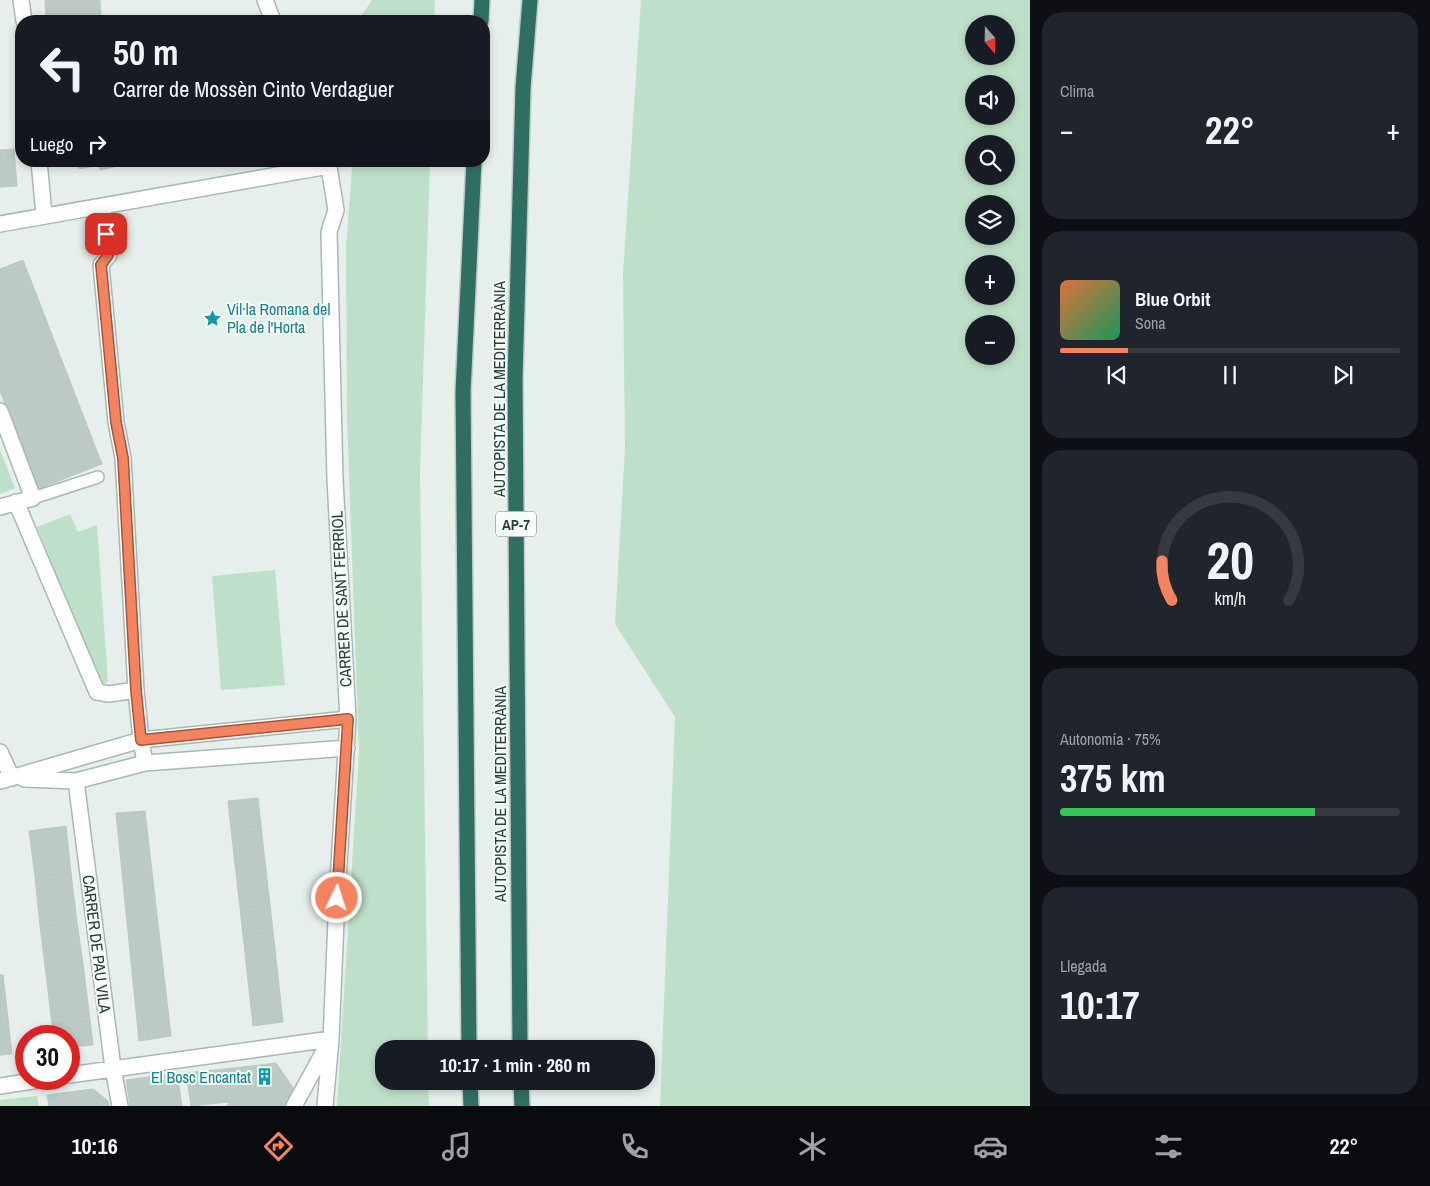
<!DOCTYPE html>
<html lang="es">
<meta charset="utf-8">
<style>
:root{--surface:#171b24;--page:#20242c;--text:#f1f3f6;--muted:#9ea1a6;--line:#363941;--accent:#f4845f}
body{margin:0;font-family:"Archivo Narrow",sans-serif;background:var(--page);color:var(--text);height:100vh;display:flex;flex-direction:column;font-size:19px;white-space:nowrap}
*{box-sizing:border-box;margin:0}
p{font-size:16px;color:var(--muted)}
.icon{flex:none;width:28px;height:28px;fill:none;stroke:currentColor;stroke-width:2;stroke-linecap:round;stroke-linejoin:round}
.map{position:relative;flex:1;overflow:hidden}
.panel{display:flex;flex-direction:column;gap:12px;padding:12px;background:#0d0f14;width:400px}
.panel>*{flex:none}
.banner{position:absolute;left:15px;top:15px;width:475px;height:152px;border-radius:20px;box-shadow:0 2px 8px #0003;background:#171b24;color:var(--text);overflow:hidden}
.needle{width:32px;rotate:160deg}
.buttons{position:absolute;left:965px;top:15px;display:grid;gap:10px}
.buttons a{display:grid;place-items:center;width:50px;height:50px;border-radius:50%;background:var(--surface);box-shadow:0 2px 8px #0003;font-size:25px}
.speed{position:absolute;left:15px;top:1025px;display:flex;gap:10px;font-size:25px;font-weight:700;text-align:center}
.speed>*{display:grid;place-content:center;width:65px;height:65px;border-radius:50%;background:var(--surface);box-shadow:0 2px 8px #0003;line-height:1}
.speed .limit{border:8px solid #d22;background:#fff;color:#111}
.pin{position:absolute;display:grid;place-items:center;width:42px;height:42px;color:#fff;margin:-21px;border-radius:10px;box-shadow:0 2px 8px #0006}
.me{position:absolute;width:55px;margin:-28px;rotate:4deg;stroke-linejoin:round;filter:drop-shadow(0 0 4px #0008)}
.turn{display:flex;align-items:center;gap:18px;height:105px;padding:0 15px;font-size:22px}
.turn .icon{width:65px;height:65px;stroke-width:2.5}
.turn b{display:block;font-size:35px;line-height:42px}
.then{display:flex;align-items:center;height:48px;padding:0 15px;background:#0003;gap:10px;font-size:19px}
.big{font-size:38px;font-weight:800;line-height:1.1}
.panel .card{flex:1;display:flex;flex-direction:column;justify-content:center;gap:8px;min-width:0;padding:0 18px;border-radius:20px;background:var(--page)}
.panel .dial{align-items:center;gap:0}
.dial svg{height:130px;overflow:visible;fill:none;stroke:var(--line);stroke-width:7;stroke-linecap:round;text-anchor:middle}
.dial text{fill:var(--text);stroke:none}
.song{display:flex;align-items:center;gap:15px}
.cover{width:60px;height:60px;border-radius:8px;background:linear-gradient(135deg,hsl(20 70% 55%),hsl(150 70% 35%))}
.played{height:5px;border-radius:2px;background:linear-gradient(90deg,var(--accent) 20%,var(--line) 20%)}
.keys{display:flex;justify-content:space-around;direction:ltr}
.heat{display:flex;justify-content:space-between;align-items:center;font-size:28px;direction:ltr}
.charge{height:8px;border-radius:4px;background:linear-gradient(90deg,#34c759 75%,var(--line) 0)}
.trip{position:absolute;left:375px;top:1040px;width:280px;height:50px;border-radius:20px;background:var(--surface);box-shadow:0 2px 8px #0003;font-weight:800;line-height:50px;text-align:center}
.tab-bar{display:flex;height:80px;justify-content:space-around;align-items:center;background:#090b0e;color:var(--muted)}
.tab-bar .icon{width:35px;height:35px}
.tab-bar .active{color:var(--accent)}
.tab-bar b{font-size:22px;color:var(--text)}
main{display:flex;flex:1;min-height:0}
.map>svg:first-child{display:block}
.green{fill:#bfe0c8;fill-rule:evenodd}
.building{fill:#bbcac4;stroke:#b8c9c2}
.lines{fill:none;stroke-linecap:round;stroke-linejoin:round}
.lane-casing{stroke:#a8b8b2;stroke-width:14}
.street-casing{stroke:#a8b8b2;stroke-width:18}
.highway-casing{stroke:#c2cac8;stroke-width:18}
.lane{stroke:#fff;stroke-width:11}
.street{stroke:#fff;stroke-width:15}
.highway{stroke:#2f6f62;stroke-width:15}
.route-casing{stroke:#9f563e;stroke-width:12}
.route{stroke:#f4845f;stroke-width:9}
.labels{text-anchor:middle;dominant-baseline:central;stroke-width:4;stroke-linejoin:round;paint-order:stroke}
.shield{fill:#f7fbf9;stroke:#637a73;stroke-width:1}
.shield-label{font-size:15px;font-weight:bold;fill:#24423a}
.culture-label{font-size:16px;fill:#0d838f;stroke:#f7fbf9;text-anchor:start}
.street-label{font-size:16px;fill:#24423a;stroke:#f7fbf9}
</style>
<main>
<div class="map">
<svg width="1030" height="1106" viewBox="0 0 1030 1106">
<rect width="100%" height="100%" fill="#e6efeb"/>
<path class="green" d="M372 0H435L434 21H304L362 15Z
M641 0H1030V1106H660L675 717 615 624 625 448 623 274ZM974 24H1006V56H974ZM974 84H1006V116H974ZM974 144H1006V176H974ZM974 204H1006V236H974ZM974 264H1006V296H974ZM974 324H1006V356H974Z
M350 161H430L420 475 428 1049H384V1081H428L429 1106H337L359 752 347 418 346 248 352 167Z
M0 450 15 488 0 494Z
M70 514 78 532 97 525 108 682 103 684 79 631 37 527Z
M275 570 285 685 221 690 212 576Z
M37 1096 39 1106H0V1100Z"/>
<path class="building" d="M45 0H100L101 19 46 21Z
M14 149 17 186 0 187V150Z
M77 161H135V162L100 170 99 165 79 169Z
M23 260 102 464 38 489 0 391V269Z
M258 798 261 826 231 829 228 801Z
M145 811 171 1036 139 1041 116 813Z
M66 826 71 873 35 877 29 831Z
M261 826 270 905 240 908 231 829Z
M71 873 77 922 40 926 35 877Z
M270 905 273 931 243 935 240 908Z
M77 922 84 971 46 974 40 926Z
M273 931 283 1022 253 1026 243 935Z
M84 971 90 1020 52 1024 46 974Z
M0 975H3L12 1054 0 1055Z
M90 1020 93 1045 69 1047V1036H53L52 1024Z
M276 1063 294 1089 284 1106H227L252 1066Z
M252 1066 229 1102 191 1106 186 1073Z
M177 1073 182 1106H130L126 1080Z
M93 1089 108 1101 109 1106H49L47 1095Z"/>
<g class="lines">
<defs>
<path id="lane" d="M33 498 98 477"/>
<path id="street" d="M21 0 24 21
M265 0 273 21
M39 161 44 215
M102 207 109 255 101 265 116 422 123 458 136 690 141 740 145 763
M0 224 329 166
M0 411 33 498 0 507
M16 502 97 692 109 694 136 690
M0 752 12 778
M24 779 76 781 145 763 347 748
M0 781 141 740 348 719
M76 781 113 1068 120 1106
M69 1075 331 1039
M0 1086 45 1079
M294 1106 328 1044
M325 1106 331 1039 337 897 348 719 335 479 329 232 336 210 328 161"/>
<path id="highway" d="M481 21 482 0
M469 1049 463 392 474 161
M520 1049 515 380 523 88 530 0
M470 1081 471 1106
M521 1081 522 1106"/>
</defs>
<use href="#lane" class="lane-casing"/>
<use href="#street" class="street-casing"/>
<use href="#highway" class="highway-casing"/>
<use href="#lane" class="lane"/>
<use href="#street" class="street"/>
<use href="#highway" class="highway"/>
</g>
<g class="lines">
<defs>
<path id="route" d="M106 234 108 255 101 265 116 422 123 458 136 690 141 740 348 719 337 898"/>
</defs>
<use href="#route" class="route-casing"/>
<use href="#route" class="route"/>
</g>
<defs>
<symbol id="sight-bare" viewBox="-9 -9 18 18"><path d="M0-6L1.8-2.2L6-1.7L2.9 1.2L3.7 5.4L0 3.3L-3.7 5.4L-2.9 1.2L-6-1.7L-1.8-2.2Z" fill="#0f9aa8" stroke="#f7fbf9" stroke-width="2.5" paint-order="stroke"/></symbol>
<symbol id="building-bare" viewBox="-9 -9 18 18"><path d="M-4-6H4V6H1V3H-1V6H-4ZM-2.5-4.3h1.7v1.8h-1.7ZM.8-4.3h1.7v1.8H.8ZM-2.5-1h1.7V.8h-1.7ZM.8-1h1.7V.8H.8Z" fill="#0f9aa8" stroke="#f7fbf9" stroke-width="2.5" paint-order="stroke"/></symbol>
</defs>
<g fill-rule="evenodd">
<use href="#sight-bare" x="200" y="306" width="25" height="25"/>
<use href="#building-bare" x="252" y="1064" width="25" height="25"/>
</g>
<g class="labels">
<rect class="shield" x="496" y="511.5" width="40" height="25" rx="4"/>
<g class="shield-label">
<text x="516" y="524">AP-7</text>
</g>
<g class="culture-label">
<text x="227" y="309">Vil·la Romana del<tspan x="227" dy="18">Pla de l'Horta</tspan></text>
<text x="251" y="1077" text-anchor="end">El Bosc Encantat</text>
</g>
<g class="street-label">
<text transform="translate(499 389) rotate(-90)">AUTOPISTA DE LA MEDITERRÀNIA</text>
<text transform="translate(341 599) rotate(-93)">CARRER DE SANT FERRIOL</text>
<text transform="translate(500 794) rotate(-90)">AUTOPISTA DE LA MEDITERRÀNIA</text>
<text transform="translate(97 944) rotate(83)">CARRER DE PAU VILA</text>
</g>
</g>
</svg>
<div class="buttons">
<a><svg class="needle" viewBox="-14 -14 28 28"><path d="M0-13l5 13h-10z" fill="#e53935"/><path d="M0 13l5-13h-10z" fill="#9ea1a6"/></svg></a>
<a><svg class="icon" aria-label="sound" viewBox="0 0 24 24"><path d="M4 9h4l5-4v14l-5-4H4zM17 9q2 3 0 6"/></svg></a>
<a><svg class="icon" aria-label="search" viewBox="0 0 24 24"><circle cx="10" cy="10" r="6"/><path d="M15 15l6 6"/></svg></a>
<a><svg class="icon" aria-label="layers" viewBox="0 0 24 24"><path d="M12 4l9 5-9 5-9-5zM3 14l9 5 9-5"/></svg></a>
<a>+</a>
<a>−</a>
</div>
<div class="speed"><div class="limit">30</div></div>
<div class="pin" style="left:106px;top:234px;background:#d93025"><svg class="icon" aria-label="arrive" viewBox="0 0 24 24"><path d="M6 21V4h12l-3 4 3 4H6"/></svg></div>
<svg class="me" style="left:337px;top:898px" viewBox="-20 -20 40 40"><circle r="17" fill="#f4845f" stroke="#fff" stroke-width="3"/><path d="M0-11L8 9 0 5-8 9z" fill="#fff"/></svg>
<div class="trip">10:17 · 1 min · 260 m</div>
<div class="banner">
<div class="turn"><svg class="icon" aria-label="left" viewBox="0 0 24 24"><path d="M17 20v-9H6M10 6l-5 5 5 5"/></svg><div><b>50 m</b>Carrer de Mossèn Cinto Verdaguer</div></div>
<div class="then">Luego<svg class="icon" aria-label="right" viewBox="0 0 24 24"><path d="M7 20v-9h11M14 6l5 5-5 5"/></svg></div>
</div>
</div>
<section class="panel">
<div class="card"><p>Clima</p>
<div class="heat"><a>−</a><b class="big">22°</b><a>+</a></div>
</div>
<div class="card">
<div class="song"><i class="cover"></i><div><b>Blue Orbit</b><p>Sona</p></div></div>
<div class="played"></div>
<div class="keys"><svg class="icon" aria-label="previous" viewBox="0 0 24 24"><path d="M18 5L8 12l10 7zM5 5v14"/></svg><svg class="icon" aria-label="pause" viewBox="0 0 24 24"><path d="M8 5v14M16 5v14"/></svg><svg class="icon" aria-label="next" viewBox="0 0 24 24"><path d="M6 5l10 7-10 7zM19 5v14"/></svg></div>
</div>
<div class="card dial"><svg viewBox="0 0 100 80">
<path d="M14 69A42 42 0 1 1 86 69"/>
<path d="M14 69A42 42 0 0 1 8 45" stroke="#f4845f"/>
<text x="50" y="56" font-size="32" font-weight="700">20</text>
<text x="50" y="72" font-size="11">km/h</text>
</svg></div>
<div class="card"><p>Autonomía · 75%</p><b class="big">375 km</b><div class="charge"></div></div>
<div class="card"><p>Llegada</p><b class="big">10:17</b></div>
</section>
</main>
<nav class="tab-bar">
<b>10:16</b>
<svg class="icon active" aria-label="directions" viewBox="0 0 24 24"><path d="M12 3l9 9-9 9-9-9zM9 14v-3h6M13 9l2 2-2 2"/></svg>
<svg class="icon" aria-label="music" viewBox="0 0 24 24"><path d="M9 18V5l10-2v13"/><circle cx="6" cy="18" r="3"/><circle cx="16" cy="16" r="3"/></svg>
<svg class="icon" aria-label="phone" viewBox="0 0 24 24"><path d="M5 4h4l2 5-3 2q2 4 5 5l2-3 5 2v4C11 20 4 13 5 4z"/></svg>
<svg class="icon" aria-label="climate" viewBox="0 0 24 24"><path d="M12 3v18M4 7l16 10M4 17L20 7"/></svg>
<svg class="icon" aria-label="car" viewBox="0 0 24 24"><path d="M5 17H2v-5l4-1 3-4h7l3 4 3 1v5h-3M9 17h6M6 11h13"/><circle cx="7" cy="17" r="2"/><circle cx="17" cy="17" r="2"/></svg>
<svg class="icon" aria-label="filters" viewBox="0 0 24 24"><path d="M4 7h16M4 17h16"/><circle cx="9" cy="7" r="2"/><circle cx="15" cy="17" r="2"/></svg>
<b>22°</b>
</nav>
